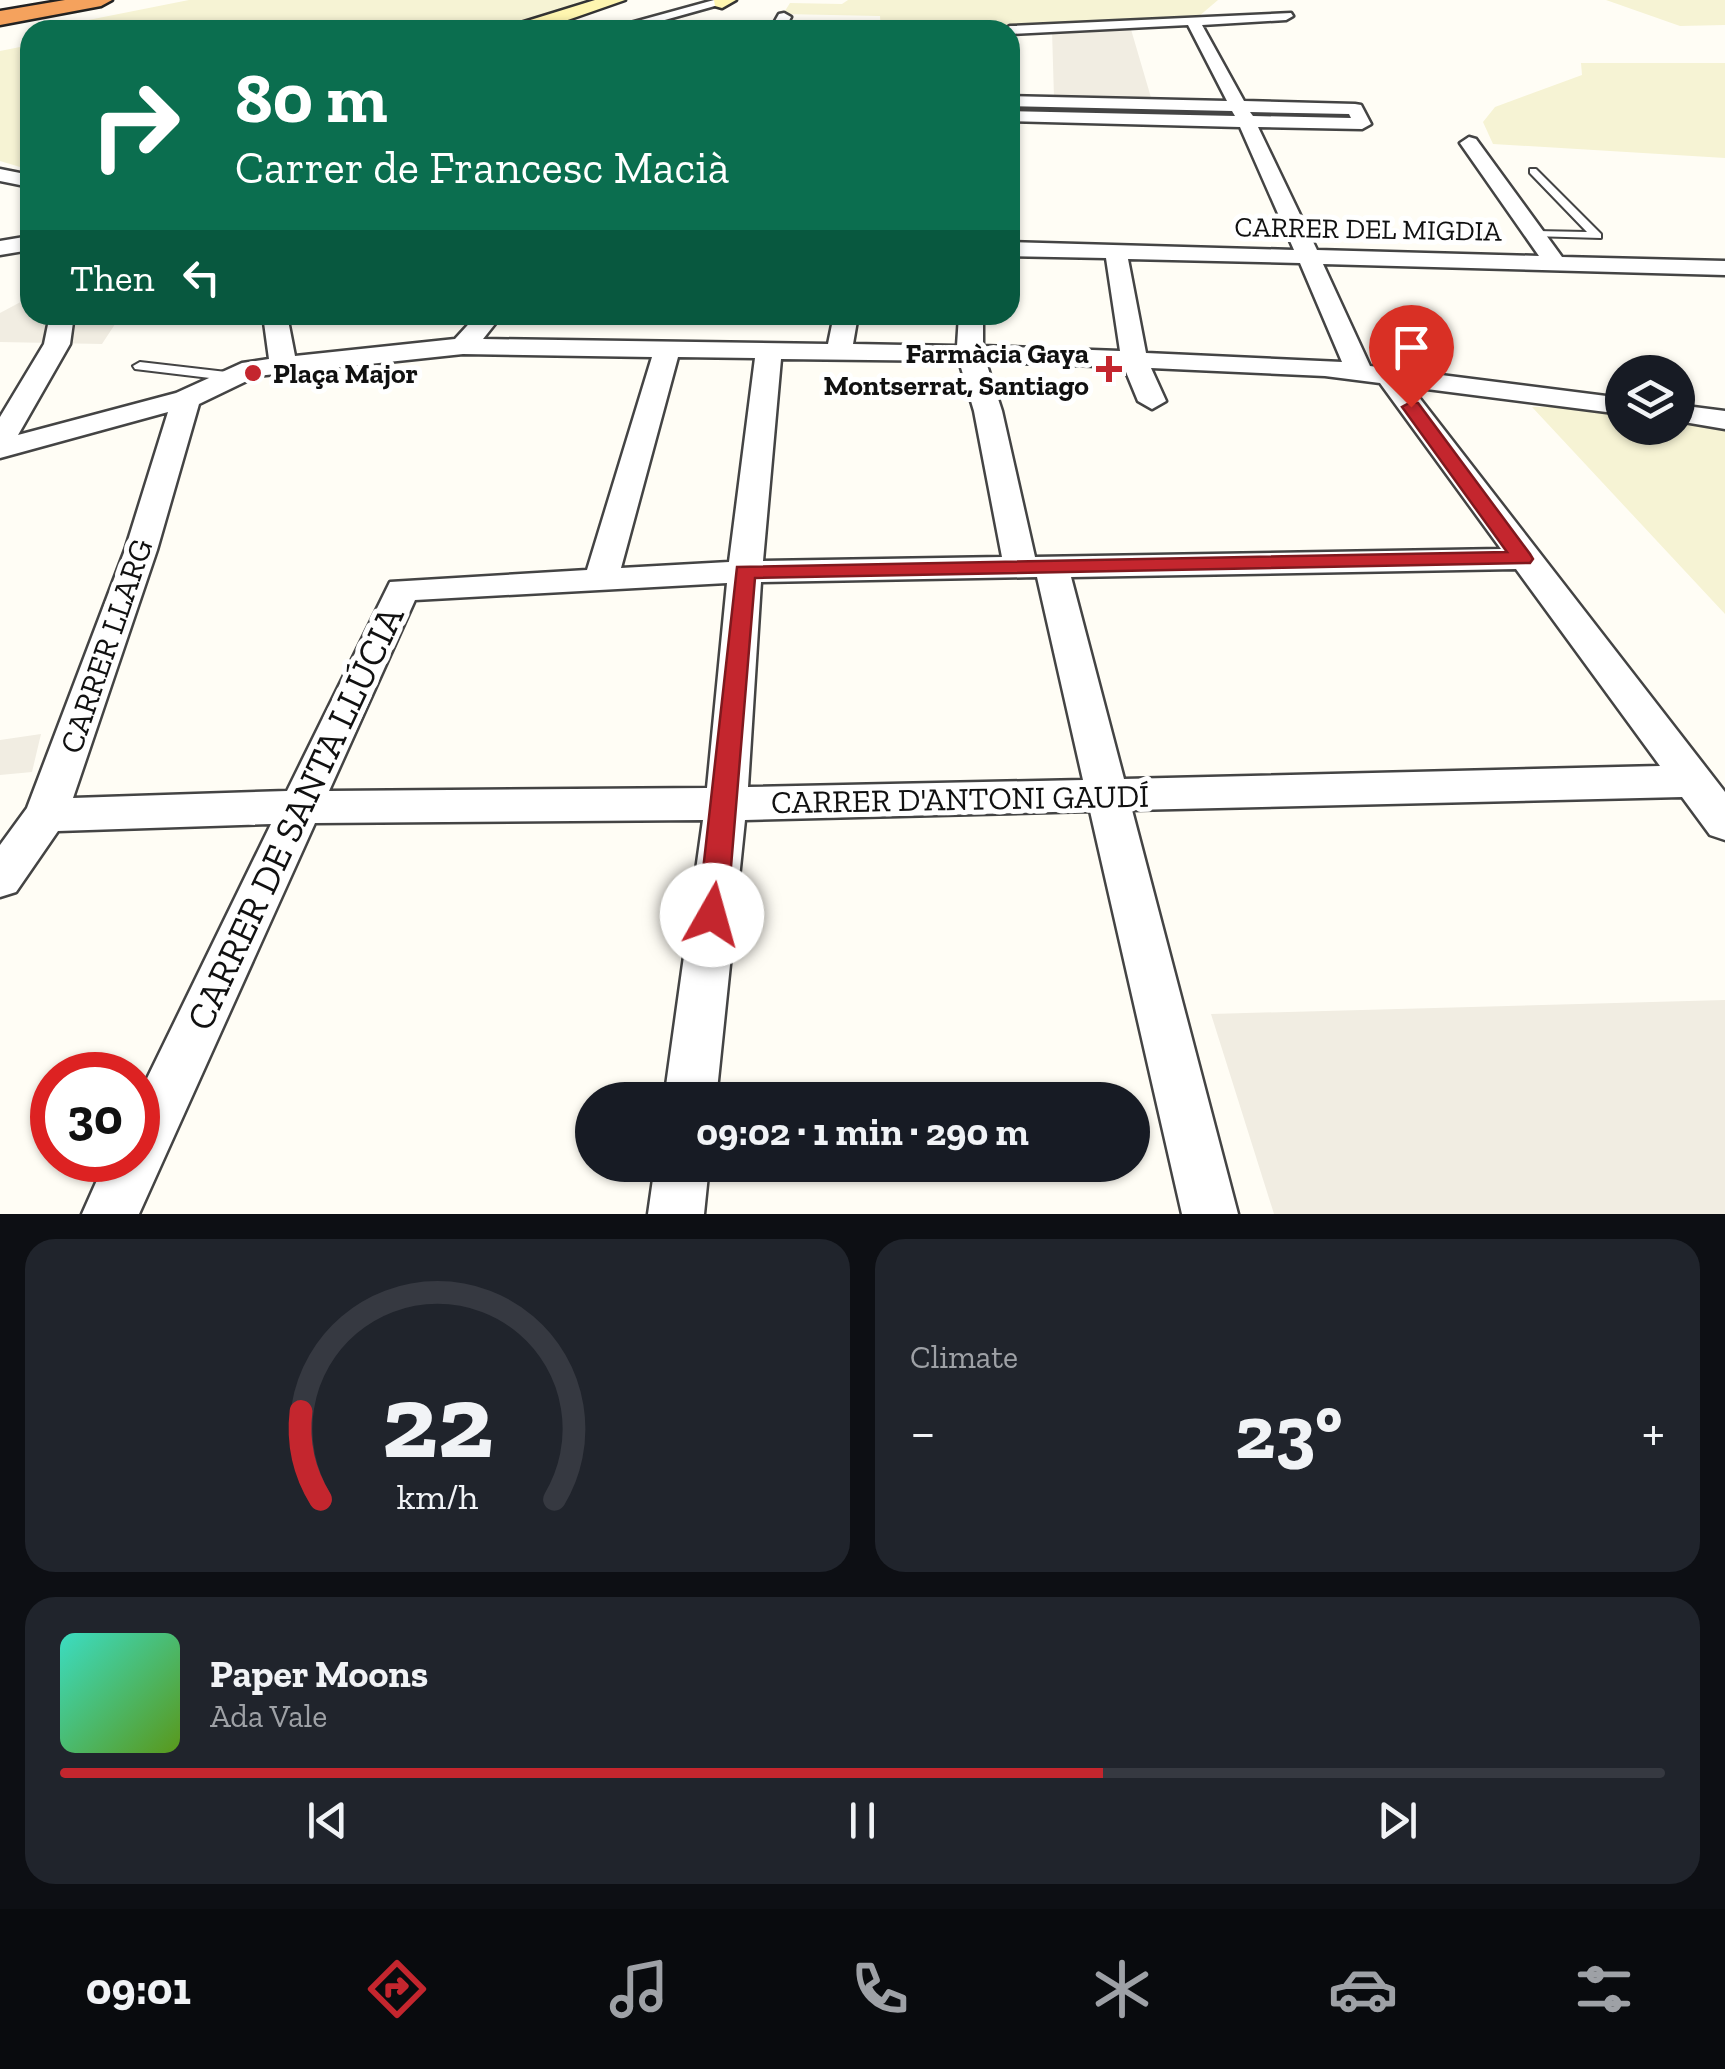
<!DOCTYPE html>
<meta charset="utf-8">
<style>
:root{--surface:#171b24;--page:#20242c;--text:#f1f3f6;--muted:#9ea1a6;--line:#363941;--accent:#c4262e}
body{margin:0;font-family:"Zilla Slab",serif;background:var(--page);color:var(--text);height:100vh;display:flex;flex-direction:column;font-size:38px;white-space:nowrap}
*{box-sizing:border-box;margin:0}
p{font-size:32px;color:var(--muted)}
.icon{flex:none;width:55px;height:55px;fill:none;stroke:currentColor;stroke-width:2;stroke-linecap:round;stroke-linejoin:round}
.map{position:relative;height:1214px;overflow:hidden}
.details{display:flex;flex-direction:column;gap:25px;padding:25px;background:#0d0f14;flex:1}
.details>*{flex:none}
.banner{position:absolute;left:20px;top:20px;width:1000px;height:305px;border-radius:30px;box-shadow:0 2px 8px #0004;background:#0b6e4f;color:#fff;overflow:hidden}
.controls{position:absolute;left:1605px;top:355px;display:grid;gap:20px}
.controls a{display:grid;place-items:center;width:90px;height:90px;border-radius:50%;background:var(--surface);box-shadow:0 2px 8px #0004;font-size:50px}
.speed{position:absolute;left:30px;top:1052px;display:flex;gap:20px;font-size:50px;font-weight:700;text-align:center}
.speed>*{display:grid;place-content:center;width:130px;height:130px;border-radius:50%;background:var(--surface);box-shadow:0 2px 8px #0004;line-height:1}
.speed .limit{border:15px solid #d22;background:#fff;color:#111}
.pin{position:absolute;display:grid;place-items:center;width:85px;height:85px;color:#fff;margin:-102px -42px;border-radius:50% 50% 50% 0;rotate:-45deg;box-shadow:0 0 10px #0007}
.pin .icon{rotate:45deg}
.me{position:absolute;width:110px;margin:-55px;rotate:7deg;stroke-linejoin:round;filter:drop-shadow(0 0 8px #0008)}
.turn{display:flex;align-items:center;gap:35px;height:210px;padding:0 50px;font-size:45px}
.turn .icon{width:130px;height:130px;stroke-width:2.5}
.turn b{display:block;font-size:70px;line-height:85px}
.then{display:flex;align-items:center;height:95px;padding:0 50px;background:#0003;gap:20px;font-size:38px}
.big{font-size:75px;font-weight:800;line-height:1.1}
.details .card{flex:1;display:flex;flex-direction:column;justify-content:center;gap:15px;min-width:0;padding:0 35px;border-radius:30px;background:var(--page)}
.details .dial{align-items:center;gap:0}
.dial svg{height:260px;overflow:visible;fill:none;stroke:var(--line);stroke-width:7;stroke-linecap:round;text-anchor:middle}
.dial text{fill:var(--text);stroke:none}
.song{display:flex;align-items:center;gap:30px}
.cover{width:120px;height:120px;border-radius:15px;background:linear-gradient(135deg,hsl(170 70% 55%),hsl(90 70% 35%))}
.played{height:10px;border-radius:5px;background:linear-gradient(90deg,var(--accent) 65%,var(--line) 65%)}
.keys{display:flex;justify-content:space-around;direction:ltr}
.heat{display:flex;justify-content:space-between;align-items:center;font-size:55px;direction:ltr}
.details .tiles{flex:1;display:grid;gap:25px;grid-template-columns:1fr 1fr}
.card:last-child{grid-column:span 2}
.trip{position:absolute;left:575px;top:1082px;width:575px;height:100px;border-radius:50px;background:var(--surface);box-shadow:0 2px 8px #0004;font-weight:800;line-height:100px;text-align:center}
.menu{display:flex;height:160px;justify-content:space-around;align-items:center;background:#090b0e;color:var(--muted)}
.menu .icon{width:70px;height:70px}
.menu .active{color:var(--accent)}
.menu b{font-size:45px;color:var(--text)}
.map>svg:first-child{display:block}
.farmland{fill:#f6f3d4}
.plaza{fill:#f1ede2}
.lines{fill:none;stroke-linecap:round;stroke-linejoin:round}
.lane-casing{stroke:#444;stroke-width:4}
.street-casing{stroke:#444;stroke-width:5}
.secondary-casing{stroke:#333;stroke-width:5}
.highway-casing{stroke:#222;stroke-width:5}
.lane{fill:#fff;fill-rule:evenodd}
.street{fill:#fff;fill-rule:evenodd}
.secondary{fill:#fff6b0;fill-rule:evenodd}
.highway{fill:#f5a25d;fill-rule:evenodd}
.route{fill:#c4262e;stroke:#7f191e;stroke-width:2.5}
.poi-dot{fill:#c4262e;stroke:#fff;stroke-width:4}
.labels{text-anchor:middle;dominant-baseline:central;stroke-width:10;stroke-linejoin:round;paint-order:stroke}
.far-street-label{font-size:28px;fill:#111;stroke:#fff}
.far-poi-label{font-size:28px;font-weight:bold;fill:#111;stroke:#fff;text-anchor:end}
.street-label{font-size:32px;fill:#111;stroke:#fff}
.near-street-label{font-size:38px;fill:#111;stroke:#fff}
</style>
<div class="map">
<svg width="1725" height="1214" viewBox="0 0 1725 1214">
<rect width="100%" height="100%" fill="#fffdf5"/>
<path class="farmland" d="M189 0H597L498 30H38Z
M848 0H1218L1198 17 936 30H881L880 16 783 14 790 3 842 4Z
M1606 0H1725V25L1680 26Z
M30 45V170L0 161V51Z
M1581 63H1725V158L1493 144 1483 122 1495 107 1582 75Z
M1532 407H1622V428H1678V415L1725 421V614Z"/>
<path class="plaza" d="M1130 26 1152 101 1054 98 1052 30Z
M1010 103 1229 109 1236 119 1010 113Z
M30 297V315H121L102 344 0 342V313Z
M41 734 32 772 0 775V740Z
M1725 1000V1214H1274L1211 1014Z"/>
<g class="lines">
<defs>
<path id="lane" d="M1530 169H1536L1601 234V238L1531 236V232L1535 231 1587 232 1530 173Z
M140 362 235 373 242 377 235 381 135 369 133 366Z"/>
<path id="street" d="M714 0 729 2 629 30H605Z
M784 13 791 17 784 30H770L779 14Z
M1291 13 1293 16 1286 20 1202 25 1244 101 1355 104 1361 105 1371 124 1362 129 1258 127 1317 250 1539 256 1460 143 1469 137 1476 139 1562 257 1725 261V275L1323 264 1370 366 1622 398V414L1411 387 1725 792V840L1710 835 1682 797 1132 810 1238 1214H1182L1090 811 745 820 716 1100H664L703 820 315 823 139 1214H82L106 1160H138V1097L271 824 58 831 16 892 0 897V845L27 808 125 550 168 412 0 458V417L44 344 50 315H74L70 344 18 435 176 393 242 363 269 359 263 315H287L295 356 455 339 477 315H502L483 339 828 344 834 315H858L853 344 957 346 959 315H983V346L1120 351 1106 258 1010 256V242L1294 250 1240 127 1010 121V111L1235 116 1232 111 1010 106V96L1227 101 1188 25 1010 34V30H1003L1010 26ZM1250 112 1349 114 1351 118 1253 116ZM1128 259 1300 263 1342 362 1146 353ZM463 354 652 357 587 570 390 582 287 791 73 798 157 550 199 404 257 376ZM678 357 755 358 729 562 621 568ZM781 359 959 361 974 411 1002 557 763 561ZM986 362 1124 367 1138 401 1152 409 1166 401 1151 368 1325 376 1380 383 1501 549 1035 557 1002 411ZM1516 569 1660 766 1124 779 1071 577ZM1037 577 1083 780 748 787 761 582ZM727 583 707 788 329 791 415 600Z
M0 169 30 175V187L0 181Z
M30 236V250L0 255V241Z
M1678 405 1725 411V429L1678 421Z
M655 1165H709L704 1214H648Z"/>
<path id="secondary" d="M595 0H625L539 30H508L511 26Z
M714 0H736L722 8 715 6Z"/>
<path id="highway" d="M65 0H112L101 6 0 25V11Z"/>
</defs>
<use href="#lane" class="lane-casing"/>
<use href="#street" class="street-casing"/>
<use href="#secondary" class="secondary-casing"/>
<use href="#highway" class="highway-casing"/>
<use href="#lane" class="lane"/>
<use href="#street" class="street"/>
<use href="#secondary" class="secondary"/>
<use href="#highway" class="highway"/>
</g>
<path class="route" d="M1411 402 1418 403 1530 554 1533 559 1530 563 755 578 727 915 723 924 712 928 702 924 698 915 737 567 1507 552 1402 407Z"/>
<g class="poi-dot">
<path d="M1104 354h10v10h10v10h-10v10h-10v-10h-10v-10h10z"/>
<circle cx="253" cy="373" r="10"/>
</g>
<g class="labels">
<g class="far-street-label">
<text transform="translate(1368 229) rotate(1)">CARRER DEL MIGDIA</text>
</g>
<g class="far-poi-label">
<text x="1089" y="353">Farmàcia Gaya<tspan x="1089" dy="32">Montserrat, Santiago</tspan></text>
<text x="273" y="373" text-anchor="start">Plaça Major</text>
</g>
<g class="street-label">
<text transform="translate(106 646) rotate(-71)">CARRER LLARG</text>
<text transform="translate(960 799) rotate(-1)">CARRER D'ANTONI GAUDÍ</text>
</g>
<g class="near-street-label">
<text transform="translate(295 818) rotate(-65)">CARRER DE SANTA LLÚCIA</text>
</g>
</g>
</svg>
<div class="controls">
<a><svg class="icon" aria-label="layers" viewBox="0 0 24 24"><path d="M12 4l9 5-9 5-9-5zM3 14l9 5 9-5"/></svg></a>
</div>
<div class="speed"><div class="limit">30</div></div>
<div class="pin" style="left:1411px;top:407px;background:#d93025"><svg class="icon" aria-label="arrive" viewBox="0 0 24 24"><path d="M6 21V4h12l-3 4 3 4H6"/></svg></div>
<svg class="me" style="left:712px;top:915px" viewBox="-20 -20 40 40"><circle r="19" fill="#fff"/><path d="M0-13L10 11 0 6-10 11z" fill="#c4262e"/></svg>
<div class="trip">09:02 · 1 min · 290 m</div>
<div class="banner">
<div class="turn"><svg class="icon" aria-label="right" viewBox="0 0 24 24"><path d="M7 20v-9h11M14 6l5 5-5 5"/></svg><div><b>80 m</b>Carrer de Francesc Macià</div></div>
<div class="then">Then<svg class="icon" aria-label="left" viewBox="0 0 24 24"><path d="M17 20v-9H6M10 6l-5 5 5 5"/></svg></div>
</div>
</div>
<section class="details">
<div class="tiles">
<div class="card dial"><svg viewBox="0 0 100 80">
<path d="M14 69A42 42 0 1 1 86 69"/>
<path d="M14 69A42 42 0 0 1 8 42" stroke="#c4262e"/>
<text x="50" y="56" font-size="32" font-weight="700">22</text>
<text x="50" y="72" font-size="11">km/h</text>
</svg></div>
<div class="card"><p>Climate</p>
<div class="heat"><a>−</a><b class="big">23°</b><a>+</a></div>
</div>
<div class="card">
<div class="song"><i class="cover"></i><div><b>Paper Moons</b><p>Ada Vale</p></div></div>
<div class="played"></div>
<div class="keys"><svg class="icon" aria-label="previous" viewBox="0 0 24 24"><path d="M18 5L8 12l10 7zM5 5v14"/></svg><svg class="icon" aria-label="pause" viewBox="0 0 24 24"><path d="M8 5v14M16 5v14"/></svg><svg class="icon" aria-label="next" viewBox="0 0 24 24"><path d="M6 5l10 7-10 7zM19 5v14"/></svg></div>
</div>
</div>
</section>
<nav class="menu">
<b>09:01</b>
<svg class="icon active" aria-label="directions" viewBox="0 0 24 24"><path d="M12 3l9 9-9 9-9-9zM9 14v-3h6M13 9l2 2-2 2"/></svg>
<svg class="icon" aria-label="music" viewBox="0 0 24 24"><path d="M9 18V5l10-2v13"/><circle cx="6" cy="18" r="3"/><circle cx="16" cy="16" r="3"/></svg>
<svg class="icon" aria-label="phone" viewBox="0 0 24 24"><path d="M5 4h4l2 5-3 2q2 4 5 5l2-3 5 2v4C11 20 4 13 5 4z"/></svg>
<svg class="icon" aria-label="climate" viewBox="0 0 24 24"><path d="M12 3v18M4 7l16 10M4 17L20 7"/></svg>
<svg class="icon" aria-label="car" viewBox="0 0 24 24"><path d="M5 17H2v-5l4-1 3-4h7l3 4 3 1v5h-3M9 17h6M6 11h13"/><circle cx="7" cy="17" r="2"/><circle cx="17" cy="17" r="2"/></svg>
<svg class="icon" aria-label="filters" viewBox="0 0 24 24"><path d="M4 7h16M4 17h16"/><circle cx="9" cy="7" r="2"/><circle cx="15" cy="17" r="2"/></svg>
</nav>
